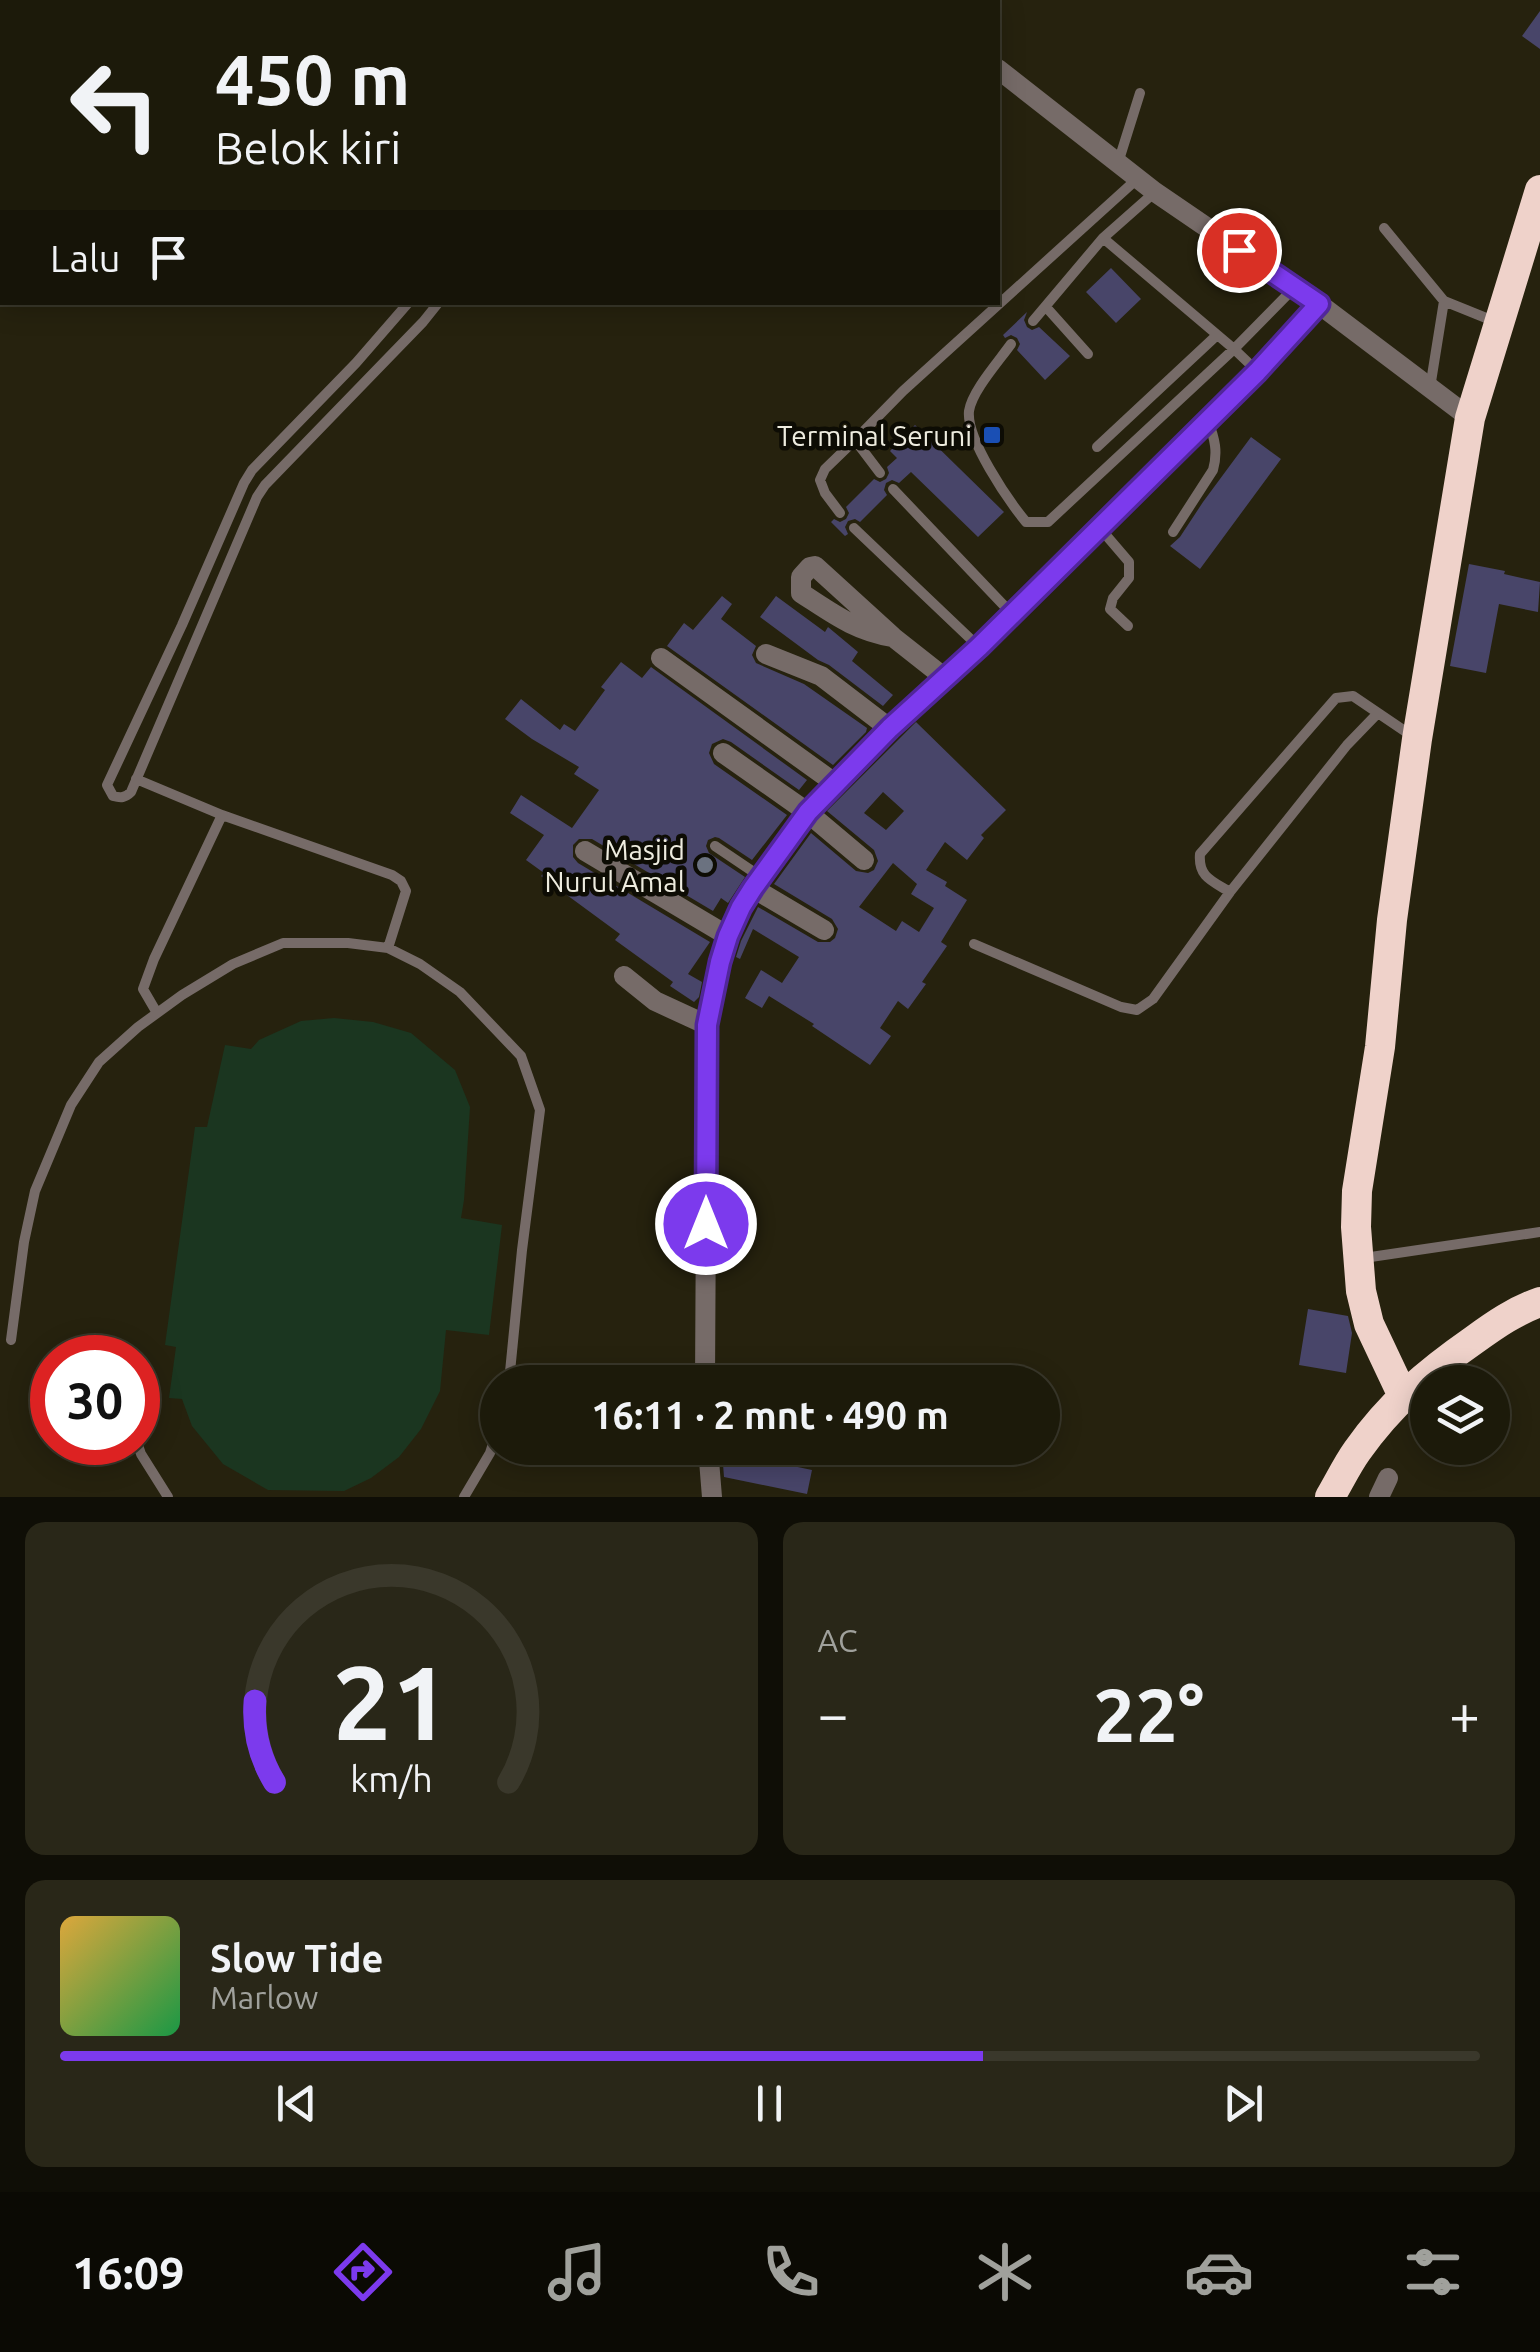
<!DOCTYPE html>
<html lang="id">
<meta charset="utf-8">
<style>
:root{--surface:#1c1a0a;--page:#292718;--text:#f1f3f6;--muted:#a0a19c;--line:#3a382b;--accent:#7c3aed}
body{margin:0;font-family:Ubuntu,sans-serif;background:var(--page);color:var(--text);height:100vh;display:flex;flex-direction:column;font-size:38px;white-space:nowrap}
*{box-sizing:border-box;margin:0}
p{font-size:32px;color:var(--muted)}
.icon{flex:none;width:55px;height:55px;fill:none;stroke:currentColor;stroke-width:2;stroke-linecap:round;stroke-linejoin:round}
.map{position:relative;height:1497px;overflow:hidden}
.panel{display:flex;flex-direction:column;gap:25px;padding:25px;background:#0f0e06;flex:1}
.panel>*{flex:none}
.hud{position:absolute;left:0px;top:0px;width:1000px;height:305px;box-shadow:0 5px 25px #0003,0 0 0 2px var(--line);background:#1c1a0a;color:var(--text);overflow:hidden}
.fabs{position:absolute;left:1410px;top:1365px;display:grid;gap:20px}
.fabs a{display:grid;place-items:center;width:100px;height:100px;border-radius:50%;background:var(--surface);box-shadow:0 5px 25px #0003,0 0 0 2px var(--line);font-size:50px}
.speed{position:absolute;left:30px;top:1335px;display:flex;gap:20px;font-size:50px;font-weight:700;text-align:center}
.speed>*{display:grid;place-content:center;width:130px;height:130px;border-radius:50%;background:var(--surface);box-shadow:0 5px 25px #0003,0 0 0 2px var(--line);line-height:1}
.speed .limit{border:15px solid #d22;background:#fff;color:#111}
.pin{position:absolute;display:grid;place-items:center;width:85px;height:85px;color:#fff;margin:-42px;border:5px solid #fff;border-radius:50%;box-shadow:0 2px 10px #0007}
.me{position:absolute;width:110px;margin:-55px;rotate:0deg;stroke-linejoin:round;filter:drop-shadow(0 0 8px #0008)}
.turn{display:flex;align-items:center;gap:35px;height:210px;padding:0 50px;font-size:45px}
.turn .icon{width:130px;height:130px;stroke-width:2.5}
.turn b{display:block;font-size:70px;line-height:85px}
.then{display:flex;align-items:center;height:95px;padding:0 50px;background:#0003;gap:20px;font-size:38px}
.big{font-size:75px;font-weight:700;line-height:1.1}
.panel .widget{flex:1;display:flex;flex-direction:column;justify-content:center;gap:15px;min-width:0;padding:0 35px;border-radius:20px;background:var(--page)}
.panel .dial{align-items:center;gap:0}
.dial svg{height:260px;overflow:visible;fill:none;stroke:var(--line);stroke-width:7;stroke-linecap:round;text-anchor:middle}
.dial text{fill:var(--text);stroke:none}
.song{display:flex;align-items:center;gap:30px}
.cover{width:120px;height:120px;border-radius:15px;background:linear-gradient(135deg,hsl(40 70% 55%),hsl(140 70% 35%))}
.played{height:10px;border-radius:5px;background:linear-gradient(90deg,var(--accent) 65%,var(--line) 65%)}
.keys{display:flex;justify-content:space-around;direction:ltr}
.heat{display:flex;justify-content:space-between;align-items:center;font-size:55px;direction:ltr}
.panel .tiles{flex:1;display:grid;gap:25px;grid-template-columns:1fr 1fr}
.widget:last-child{grid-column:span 2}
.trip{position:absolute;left:480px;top:1365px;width:580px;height:100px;border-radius:50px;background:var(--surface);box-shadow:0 5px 25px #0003,0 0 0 2px var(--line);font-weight:700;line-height:100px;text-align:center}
.dock{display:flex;height:160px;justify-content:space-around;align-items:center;background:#0b0a04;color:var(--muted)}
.dock .icon{width:70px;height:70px}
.dock .active{color:var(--accent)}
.dock b{font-size:45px;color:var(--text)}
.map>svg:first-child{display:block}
.green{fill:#1b3620}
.building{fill:#484569;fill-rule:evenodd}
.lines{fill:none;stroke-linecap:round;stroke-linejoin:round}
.lane{stroke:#766b68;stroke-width:10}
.street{stroke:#766b68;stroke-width:20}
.highway{stroke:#efd2ca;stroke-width:30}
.route-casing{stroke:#51269a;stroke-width:25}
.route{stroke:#7c3aed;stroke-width:18}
.transit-dot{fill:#1a4fb4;stroke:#0d0c04;stroke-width:4}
.worship-dot{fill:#6b7280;stroke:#0d0c04;stroke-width:4}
.labels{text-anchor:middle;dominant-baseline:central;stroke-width:9;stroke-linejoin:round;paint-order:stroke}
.poi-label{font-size:28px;fill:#eeecdf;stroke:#0d0c04;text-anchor:end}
</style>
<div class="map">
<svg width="1540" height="1497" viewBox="0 0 1540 1497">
<rect width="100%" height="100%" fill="#26220e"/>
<path class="green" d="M334 1018 373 1022 411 1033 455 1070 470 1107 464 1200 461 1218 502 1225 489 1335 446 1330 440 1391 421 1429 399 1457 371 1478 344 1491 268 1490 223 1464 192 1426 182 1399 169 1398 176 1347 165 1345 195 1127H207L225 1045 251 1049 259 1040 301 1021Z"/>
<path class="building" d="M1540 11V49L1522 36Z
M1111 268 1141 299 1116 323 1086 292Z
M1027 312 1024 320 1027 327 1032 330 1039 327 1070 356 1045 380 1017 350 1020 344 1017 338 1011 335 1005 338 1003 335Z
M915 425 1004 512 978 537 911 472 899 483 892 480 886 483 884 490 887 495 860 522 855 519 848 521 845 527 848 534 845 536 831 522 834 519 840 522 846 519 849 513 846 507 874 479 880 482 886 479 889 473 887 467 897 458 890 451Z
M1251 437 1281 459 1200 569 1170 546 1180 537 1203 502Z
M1469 564 1505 571 1504 574 1540 582 1538 612 1499 604 1486 673 1450 666Z
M722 596 732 604 721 619 756 646 752 655 756 663 804 684 867 728 866 732 833 765 667 646 684 623 693 630Z
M776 596 825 632 828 627 858 652 852 661 893 695 883 706 829 665 818 660 760 617Z
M621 662 642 678 651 667 807 780 799 790 731 742 723 739 712 744 709 753 714 764 787 815 752 860 719 838 715 837 708 840 706 846 709 853 745 877 728 903 721 898 713 911 592 839H579L573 845V857L578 863 710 942 688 974 702 982 699 997 694 1002 670 986 673 982 615 940 620 934 541 876 544 873 526 860 544 835 510 813 521 795 572 828 599 790 574 774 579 767 532 739 505 719 521 699 560 730 564 724 575 731 605 690 601 687Z
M916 722 1006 810 981 835 984 838 967 860 945 842 926 870 947 882 945 886 967 900 941 942 947 946 922 982 926 984 908 1009 898 1001 880 1028 891 1036 870 1065 812 1026 814 1024 769 996 762 1008 745 998 761 970 782 983 799 957 753 929 740 959 736 957 741 941 758 907 818 942H830L835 938 838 929 832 919 774 884 811 833 856 871 868 873 874 870 878 861 874 850 827 811ZM883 792 904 811 886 830 864 813ZM893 863 917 884 911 894 934 908 919 932 902 921 896 931 859 907Z
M1308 1309 1348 1316 1352 1333 1346 1373 1299 1365Z
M722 1451 812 1470 807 1494 724 1477Z"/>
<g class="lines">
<path class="lane" d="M598 2 599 0
M622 2 624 0
M1118 163 1140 93
M1384 228 1444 301 1496 322
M1103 238 1234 349 1257 371
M409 302 356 363 252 470 244 483 182 625 107 785 113 796C121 798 125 798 131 792L257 497 265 485 423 322 439 302
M1046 307 1088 354
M1033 321 1103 238 1155 192
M1011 344C999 361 972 391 969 411 966 439 1008 500 1026 522H1048L1234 349 1294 288
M1430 388 1444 301
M1097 447 1216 336
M880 473 855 440 903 391 1137 179
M893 489 1012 614
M840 513 825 493 820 480 825 469 855 440
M1099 527 1129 562V578L1113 598 1110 609 1128 626
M854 528 979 647
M1173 532 1213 470C1218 452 1215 439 1208 421
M1377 714 1347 745 1230 892C1212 881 1198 877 1200 854L1336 698 1353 696 1415 738
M136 779 222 815 392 875 401 881 406 891 388 948 420 964 460 992 521 1056 540 1110 522 1250 509 1382
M715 846 761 877
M974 944 1121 1007 1137 1010 1153 999 1230 892
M157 1013 143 989 154 959 222 815
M1364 1258 1540 1232
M11 1340 24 1242 35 1191 71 1105 99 1062 138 1027 182 995 233 964 283 943H348L388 948
M510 1377 526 1382
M137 1442 141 1454 168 1497
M464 1497 490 1453 498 1428"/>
<path class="street" d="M909 0 913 2
M998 69 1155 192 1319 304 1470 418
M893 637C855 631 832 613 801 593V577L810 567 815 566 893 637 945 678
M766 654 821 676 889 728
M661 658 836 784
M723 753 807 812 864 860
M585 851 728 936
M753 888 824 930
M624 976 655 1001 707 1025
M705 1382 707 1025 720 962 728 936 741 907 807 812 889 728 979 647 1257 371 1319 304
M708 1448 712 1497
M1379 1497 1388 1478"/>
<path class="highway" d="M1403 1396 1369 1324 1361 1291 1356 1227 1357 1191 1380 1047 1392 920 1417 739 1470 418 1540 190
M1330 1497C1339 1482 1347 1465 1357 1451 1390 1404 1428 1372 1474 1340 1496 1324 1515 1311 1540 1302"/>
</g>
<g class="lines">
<defs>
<path id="route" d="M706 1224 707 1025 720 962 728 936 741 907 753 888 808 812 890 728 979 647 1257 372 1319 304 1239 250"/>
</defs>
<use href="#route" class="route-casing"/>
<use href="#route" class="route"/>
</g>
<rect class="transit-dot" x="982" y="425" width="20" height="20" rx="5"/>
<circle class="worship-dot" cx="705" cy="865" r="10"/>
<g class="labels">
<g class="poi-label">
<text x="972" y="435">Terminal Seruni</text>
<text x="685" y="849">Masjid<tspan x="685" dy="32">Nurul Amal</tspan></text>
</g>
</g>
</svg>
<div class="fabs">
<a><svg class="icon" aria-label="layers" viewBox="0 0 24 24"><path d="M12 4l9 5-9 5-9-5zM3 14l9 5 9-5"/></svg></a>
</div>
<div class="speed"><div class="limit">30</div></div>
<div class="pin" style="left:1239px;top:250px;background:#d93025"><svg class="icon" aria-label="arrive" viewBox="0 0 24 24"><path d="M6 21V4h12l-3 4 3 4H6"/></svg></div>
<svg class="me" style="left:706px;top:1224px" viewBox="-20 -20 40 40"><circle r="17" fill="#7c3aed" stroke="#fff" stroke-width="3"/><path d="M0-11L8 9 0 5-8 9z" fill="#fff"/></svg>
<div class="trip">16:11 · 2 mnt · 490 m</div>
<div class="hud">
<div class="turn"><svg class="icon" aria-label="left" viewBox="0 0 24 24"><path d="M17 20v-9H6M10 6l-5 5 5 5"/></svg><div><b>450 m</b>Belok kiri</div></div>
<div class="then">Lalu<svg class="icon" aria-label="arrive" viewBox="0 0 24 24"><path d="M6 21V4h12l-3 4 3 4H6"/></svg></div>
</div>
</div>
<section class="panel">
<div class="tiles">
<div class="widget dial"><svg viewBox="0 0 100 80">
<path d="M14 69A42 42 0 1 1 86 69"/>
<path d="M14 69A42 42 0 0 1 8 44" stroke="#7c3aed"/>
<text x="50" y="56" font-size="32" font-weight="700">21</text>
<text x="50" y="72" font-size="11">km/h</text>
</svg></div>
<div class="widget"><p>AC</p>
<div class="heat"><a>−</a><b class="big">22°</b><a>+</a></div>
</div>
<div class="widget">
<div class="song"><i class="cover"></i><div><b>Slow Tide</b><p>Marlow</p></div></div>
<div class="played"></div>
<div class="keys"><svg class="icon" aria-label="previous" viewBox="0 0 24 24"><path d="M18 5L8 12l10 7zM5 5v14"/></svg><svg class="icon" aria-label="pause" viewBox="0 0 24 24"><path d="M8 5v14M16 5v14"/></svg><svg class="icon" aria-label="next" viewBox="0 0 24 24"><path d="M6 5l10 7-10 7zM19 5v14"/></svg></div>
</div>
</div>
</section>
<nav class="dock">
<b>16:09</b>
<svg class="icon active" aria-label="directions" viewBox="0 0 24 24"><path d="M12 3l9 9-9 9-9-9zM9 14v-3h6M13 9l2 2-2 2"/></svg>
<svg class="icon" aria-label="music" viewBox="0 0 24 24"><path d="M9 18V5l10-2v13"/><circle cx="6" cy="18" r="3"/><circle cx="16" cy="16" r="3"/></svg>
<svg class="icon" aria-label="phone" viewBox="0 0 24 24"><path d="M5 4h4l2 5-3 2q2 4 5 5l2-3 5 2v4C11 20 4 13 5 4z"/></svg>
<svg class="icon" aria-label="climate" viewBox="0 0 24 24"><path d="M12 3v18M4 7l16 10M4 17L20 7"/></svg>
<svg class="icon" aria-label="car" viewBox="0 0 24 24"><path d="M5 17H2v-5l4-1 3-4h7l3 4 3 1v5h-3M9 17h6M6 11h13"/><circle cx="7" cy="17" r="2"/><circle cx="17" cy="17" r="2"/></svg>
<svg class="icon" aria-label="filters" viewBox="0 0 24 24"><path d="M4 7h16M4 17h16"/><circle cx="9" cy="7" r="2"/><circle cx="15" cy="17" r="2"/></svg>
</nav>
